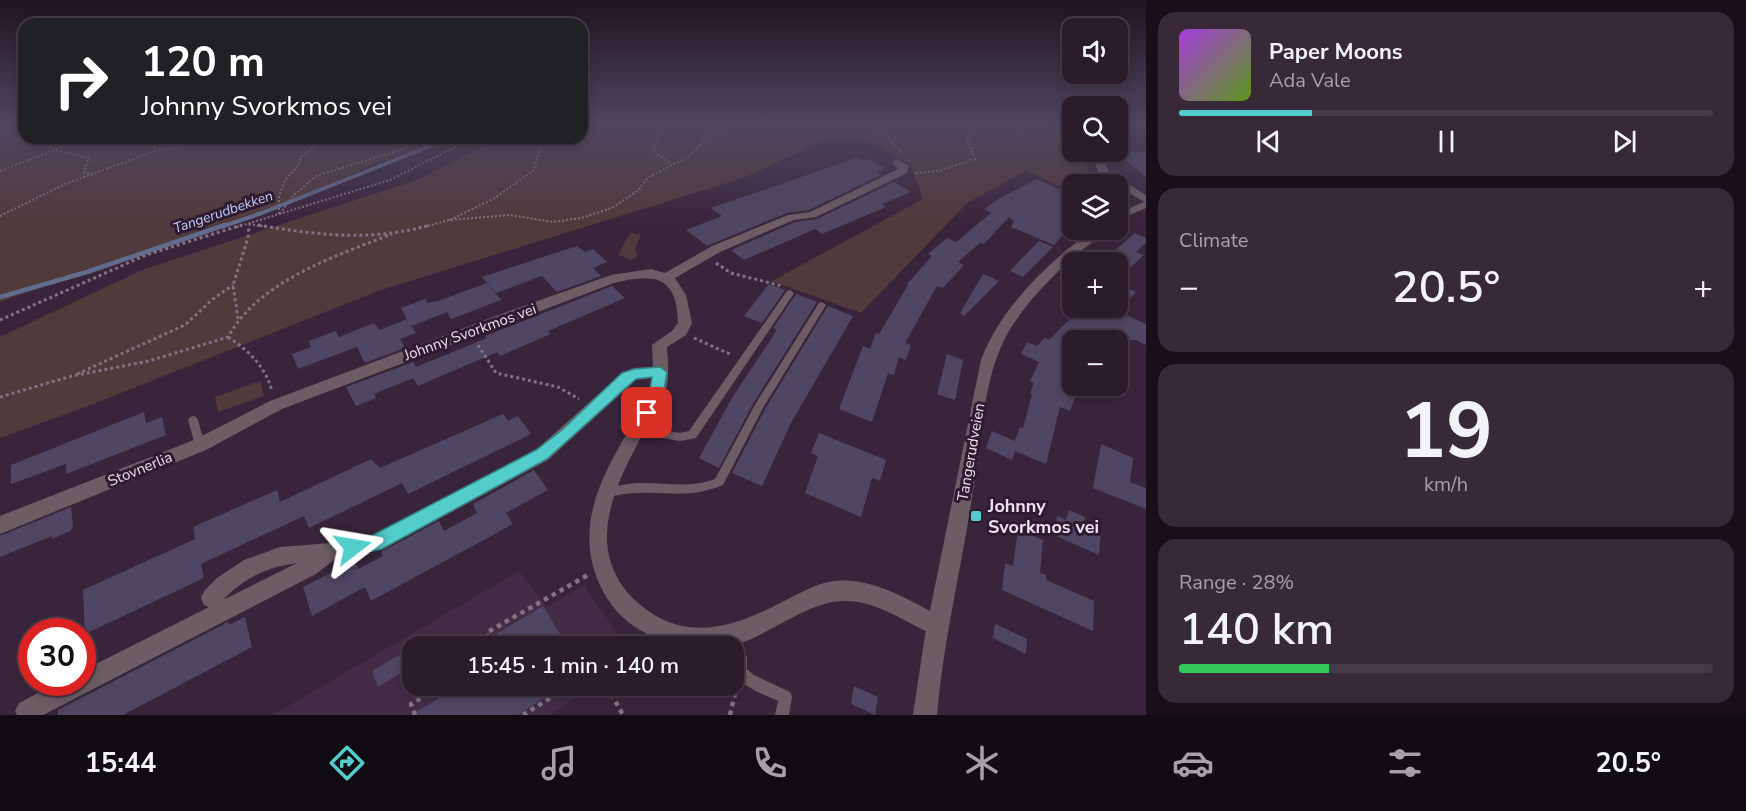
<!DOCTYPE html>
<meta charset="utf-8">
<style>
:root{--surface:#2b1c2c;--page:#372938;--text:#f1f3f6;--muted:#a6a1a9;--line:#473a48;--accent:#52cdcc}
body{margin:0;font-family:"Nunito Sans",sans-serif;background:var(--page);color:var(--text);height:100vh;display:flex;flex-direction:column;font-size:22px;white-space:nowrap}
*{box-sizing:border-box;margin:0}
p{font-size:20px;color:var(--muted)}
.icon{flex:none;width:33px;height:33px;fill:none;stroke:currentColor;stroke-width:2;stroke-linecap:round;stroke-linejoin:round}
.map{position:relative;flex:1;overflow:hidden}
.sheet{display:flex;flex-direction:column;gap:12px;padding:12px;background:#180f18;width:600px}
.sheet>*{flex:none}
.guide{position:absolute;left:18px;top:18px;width:570px;height:126px;border-radius:18px;box-shadow:0 3px 9px #0003,0 0 0 2px var(--line);background:#202124;color:#fff;overflow:hidden}
.fabs{position:absolute;left:1062px;top:18px;display:grid;gap:12px}
.fabs a{display:grid;place-items:center;width:66px;height:66px;border-radius:12px;background:var(--surface);box-shadow:0 3px 9px #0003,0 0 0 2px var(--line);font-size:30px}
.speed{position:absolute;left:18px;top:618px;display:flex;gap:12px;font-size:30px;font-weight:700;text-align:center}
.speed>*{display:grid;place-content:center;width:78px;height:78px;border-radius:50%;background:var(--surface);box-shadow:0 3px 9px #0003,0 0 0 2px var(--line);line-height:1}
.speed .limit{border:9px solid #d22;background:#fff;color:#111}
.pin{position:absolute;display:grid;place-items:center;width:51px;height:51px;color:#fff;margin:-26px;border-radius:12px;box-shadow:0 3px 9px #0006}
.me{position:absolute;width:66px;margin:-33px;rotate:76deg;stroke-linejoin:round;filter:drop-shadow(0 0 4px #0008)}
.turn{display:flex;align-items:center;gap:21px;height:126px;padding:0 24px;font-size:27px}
.turn .icon{width:78px;height:78px;stroke-width:2.5}
.turn b{display:block;font-size:42px;line-height:51px}
.big{font-size:45px;font-weight:600;line-height:1.1}
.sheet .widget{flex:1;display:flex;flex-direction:column;justify-content:center;gap:9px;min-width:0;padding:0 21px;border-radius:18px;background:var(--page)}
.sheet .dial{align-items:center;gap:0}
.dial b{font-size:78px;line-height:1}
.song{display:flex;align-items:center;gap:18px}
.cover{width:72px;height:72px;border-radius:9px;background:linear-gradient(135deg,hsl(280 70% 55%),hsl(90 70% 35%))}
.played{height:6px;border-radius:3px;background:linear-gradient(90deg,var(--accent) 25%,var(--line) 25%)}
.keys{display:flex;justify-content:space-around;direction:ltr}
.heat{display:flex;justify-content:space-between;align-items:center;font-size:33px;direction:ltr}
.charge{height:9px;border-radius:4px;background:linear-gradient(90deg,#34c759 28%,var(--line) 0)}
.trip{position:absolute;left:402px;top:636px;width:342px;height:60px;border-radius:18px;background:var(--surface);box-shadow:0 3px 9px #0003,0 0 0 2px var(--line);font-weight:600;line-height:60px;text-align:center}
.tabs{display:flex;height:96px;justify-content:space-around;align-items:center;background:#110b12;color:var(--muted)}
.tabs .icon{width:42px;height:42px}
.tabs .selected{color:var(--accent)}
.tabs b{font-size:27px;color:var(--text)}
main{display:flex;flex:1;min-height:0}
.map>svg:first-child{display:block}
.built{fill:#442c47}
.green{fill:#513a3b}
.lines{fill:none;stroke-linecap:round;stroke-linejoin:round}
.stream-far1{stroke:#626c8d;stroke-width:4}
.stream{stroke:#626c8d;stroke-width:4.5}
.building{fill:#4e4662}
.path-far2{stroke:#837184;stroke-width:2;stroke-dasharray:2 2;stroke-linecap:butt}
.path-far1{stroke:#837184;stroke-width:3;stroke-dasharray:3 3;stroke-linecap:butt}
.path{stroke:#837184;stroke-width:4.5;stroke-dasharray:4.5 4.5;stroke-linecap:butt}
.service{fill:#6c5c63;fill-rule:evenodd}
.minor{fill:#6c5c63;fill-rule:evenodd}
.tertiary{fill:#6c5c63;fill-rule:evenodd}
.route{fill:#52cdcc;stroke:#358585;stroke-width:1.5}
.poi-dot{fill:#52cdcc;stroke:#2f1b31;stroke-width:2}
.labels{text-anchor:middle;dominant-baseline:central;stroke-width:6;stroke-linejoin:round;paint-order:stroke}
.far-water-label{font-size:14px;font-style:italic;fill:#c1cffe;stroke:#2f1b31}
.street-label{font-size:15px;fill:#eee0ef;stroke:#2f1b31}
.near-poi-label{font-size:18px;font-weight:bold;fill:#eee0ef;stroke:#2f1b31;text-anchor:start}
</style>
<main>
<div class="map">
<svg width="1146" height="715" viewBox="0 0 1146 715">
<rect width="100%" height="100%" fill="#39253b"/>
<path class="built" d="M519 571 547 607 584 585 626 646H412V686H591L550 715H273Z"/>
<path class="green" d="M0 123H24V138H444L369 166 285 204 142 251 0 302Z
M582 123H1068L1072 128V152H1084L1090 182 1072 184V192L1026 171 967 203 861 313 772 281 923 199 910 164 868 142 848 139 823 141 746 177 378 291 88 406 0 438V337L142 270 417 180 501 138H582Z
M630 233 641 235 635 249 638 256 632 260 618 255Z
M260 381 264 396 218 412 215 397Z"/>
<g class="lines">
<path class="stream-far1" d="M221 227 262 213 450 138"/>
<path class="stream" d="M0 297 87 272 225 225"/>
</g>
<path class="building" d="M1114 152H1146V177L1130 164Z
M856 158 864 161 869 159 885 168 877 173 881 175 809 210 787 213 707 246 686 230 722 216 711 208Z
M1037 179 1072 195V225L1054 245 1011 227 1014 221 1009 217 984 244 980 243 958 262 964 265 943 288 937 286 905 343 911 345 906 360 899 357 894 375 888 373 872 422 839 409 863 346 870 349 876 333 879 334 908 285 907 284 932 256 928 254 947 238 956 242 991 213 984 209 1000 198Z
M894 182 911 192 882 204 886 207 822 234 815 229 744 260 731 250 795 222 817 219Z
M1135 233 1146 238V243L1136 252 1144 255 1118 279V262H1101Z
M1039 241 1053 247 1023 277 1010 271Z
M577 246 585 252 593 249 607 262 593 268 601 276 557 292 542 276 496 293 482 277Z
M983 274 999 281 964 316 960 313Z
M487 283 501 300 451 319 447 312 412 326 410 324 416 333 400 339 405 348 365 363 357 347 298 369 292 354 311 347 309 341 336 331 339 337 374 323 380 330 407 319 401 308 425 299 428 303 438 301Z
M769 284 785 290 762 323 744 316Z
M1118 284 1136 292 1118 311 1146 324V345L1136 340H1072V394L1076 395 1070 411 1060 407 1046 464 1015 451 1012 460 986 448 992 431 1015 441 1020 427 1023 428 1032 395 1030 393 1034 383 1030 381 1039 362 1021 354 1027 342 1037 346 1045 338 1049 340 1081 308H1112L1118 310Z
M612 286 625 298 548 331 551 334 500 356 497 352 418 386 413 378 374 394 376 398 356 406 346 387 413 362 416 367 487 338 485 336Z
M796 294 817 302 754 402 719 468 699 458 733 396 777 330 773 328Z
M828 306 853 316 791 423 762 486 732 473 765 409Z
M947 354 963 360 955 400 937 394Z
M144 412 146 423 162 417 166 435 66 474V464L11 484V465Z
M503 414 508 421 518 416 531 434 408 494 402 483 309 528 304 516 201 564 204 578 85 634 83 590 195 539 193 527 277 490 280 502 371 459 380 468Z
M819 433 886 460 880 481 872 478 861 517 805 493 818 456 811 453Z
M1101 444 1133 458 1130 482 1146 488V509L1093 488Z
M534 470 548 490 506 513 513 524 371 601 365 587 312 616 303 587 355 561 358 569 383 556 381 552 439 521 444 531 477 513 473 504Z
M71 507 73 527 70 531 52 539V536L0 557V536Z
M1069 510 1085 517 1084 522 1101 530 1099 555 1054 535 1057 516 1066 520Z
M1018 529 1043 540 1040 573 1046 575V580L1094 601 1093 631 1002 590 1005 563 1013 566Z
M543 606 567 646H503L496 634Z
M245 617 252 647 123 715H58V710L228 622 229 625Z
M995 624 1027 639 1026 654 993 638Z
M406 651 412 666 378 687 372 671Z
M459 686H562L518 715H411Z
M854 686 878 697 875 715 851 704Z"/>
<g class="lines">
<path class="path-far2" d="M666 123 653 147 659 156 671 164
M871 123 902 152
M0 128 19 123
M31 138 55 150 89 158 84 172 93 175
M142 138 152 141 155 151
M0 171 55 150 74 138
M916 173 938 171 975 159 967 140 974 123
M279 214V197L285 180 298 166 302 156 329 138
M280 214 293 196 316 176 403 149 420 138
M0 216 65 184 155 151 234 138
M450 220 495 198 534 170 543 138
M249 224 267 227
M237 227 390 180 473 138
M424 227 449 220 510 215 553 222 581 218 612 208 637 191 649 177 686 158 720 128 734 123"/>
<path class="path-far1" d="M258 225C316 235 372 242 430 225
M716 263 731 273 782 286
M238 319 233 285 248 238 249 225
M0 320 146 255 242 225
M228 337C249 351 265 366 272 391
M694 338 732 355
M478 345 496 373 558 387 579 399
M77 374 185 325 213 299 233 285
M0 397 72 376 149 361 228 337C259 281 335 256 392 234"/>
<path class="path" d="M492 646 486 633 588 575
M626 646 635 638
M607 686 623 715
M415 715 411 704 442 686
M523 715 570 686
M730 715 736 689"/>
<path class="service" d="M790 290 794 293 793 295 696 438 680 441 633 433 632 430 633 427 637 426 680 433 689 431 787 291Z
M822 302 826 305 763 408 723 485C688 499 671 491 637 493 627 493 618 495 608 497L604 495 603 492 604 489 608 487C617 486 627 484 636 483 663 482 689 489 715 479L756 403 819 303Z
M193 416 196 417 198 420 205 445 204 448 200 449 196 448 195 445 188 420 190 417Z
M731 631 736 632 747 657V669L754 675 790 692 792 697 789 715H775L778 701C766 695 736 685 734 671 732 663 734 654 734 646H729L725 637 726 632Z"/>
<path class="minor" d="M1090 152H1100L1109 172 1146 195V203L1100 176Z
M897 159 909 166 907 173 816 217 794 220 720 252 675 278 686 295 692 323 686 335 667 347C668 362 670 378 665 392 661 407 652 419 644 432 627 463 608 499 607 534 606 561 618 585 637 602 685 645 735 627 784 601 800 593 817 583 835 581 874 577 912 602 945 619L949 626 945 633 938 637C908 624 879 601 845 601 809 600 769 636 732 646 725 647 717 646 709 646 679 646 667 646 640 630 622 620 607 602 599 583 574 525 602 476 631 426 637 415 645 406 649 394L652 378 636 380 548 460 383 549 334 560 316 574 43 715H17L15 711 19 703 59 682H82V671L209 607 204 605 201 598 204 591 217 578 244 560 280 547 330 543 373 535 536 450 622 373 634 368 653 367 652 345 672 331 678 323C677 275 654 273 614 283L282 409 206 450 0 534V516L194 440 270 401 504 313 611 275 651 269 665 273 712 246 788 215 810 212 898 169 892 162ZM297 563 223 600C244 578 267 567 297 563Z"/>
<path class="tertiary" d="M1146 201V208L1118 220V213Z
M1093 230H1106C1097 240 1085 247 1075 256 1050 278 1026 303 1009 331 982 375 980 453 971 504 960 574 943 644 937 715H913L925 635 981 360C1001 307 1048 262 1093 230Z"/>
</g>
<linearGradient id="sky" x2="0" y2="1"><stop stop-color="#1f1420"/><stop offset="0.55" stop-color="#4e4660"/><stop offset="1" stop-color="#4e4660" stop-opacity="0"/></linearGradient>
<rect width="1146" height="223" fill="url(#sky)"/>
<path class="route" d="M660 367 667 372 663 396 652 417H641L639 413 649 396 652 377 636 379 547 459 382 549 353 555 347 553 344 547 347 541 373 535 536 450 562 430 622 373 634 369Z"/>
<rect class="poi-dot" x="970" y="510" width="12" height="12" rx="3"/>
<g class="labels">
<g class="far-water-label">
<text transform="translate(223 212) rotate(-19)">Tangerudbekken</text>
</g>
<g class="street-label">
<text transform="translate(470 332) rotate(-20)">Johnny Svorkmos vei</text>
<text transform="translate(971 452) rotate(-80)">Tangerudveien</text>
<text transform="translate(140 469) rotate(-22)">Stovnerlia</text>
</g>
<g class="near-poi-label">
<text x="988" y="506">Johnny<tspan x="988" dy="21">Svorkmos vei</tspan></text>
</g>
</g>
</svg>
<div class="fabs">
<a><svg class="icon" aria-label="sound" viewBox="0 0 24 24"><path d="M4 9h4l5-4v14l-5-4H4zM17 9q2 3 0 6"/></svg></a>
<a><svg class="icon" aria-label="search" viewBox="0 0 24 24"><circle cx="10" cy="10" r="6"/><path d="M15 15l6 6"/></svg></a>
<a><svg class="icon" aria-label="layers" viewBox="0 0 24 24"><path d="M12 4l9 5-9 5-9-5zM3 14l9 5 9-5"/></svg></a>
<a>+</a>
<a>−</a>
</div>
<div class="speed"><div class="limit">30</div></div>
<div class="pin" style="left:647px;top:413px;background:#d93025"><svg class="icon" aria-label="arrive" viewBox="0 0 24 24"><path d="M6 21V4h12l-3 4 3 4H6"/></svg></div>
<svg class="me" style="left:353px;top:547px" viewBox="-20 -20 40 40"><path d="M0-17L14 15 0 8-14 15z" fill="#52cdcc" stroke="#fff" stroke-width="4"/></svg>
<div class="trip">15:45 · 1 min · 140 m</div>
<div class="guide">
<div class="turn"><svg class="icon" aria-label="right" viewBox="0 0 24 24"><path d="M7 20v-9h11M14 6l5 5-5 5"/></svg><div><b>120 m</b>Johnny Svorkmos vei</div></div>
</div>
</div>
<section class="sheet">
<div class="widget">
<div class="song"><i class="cover"></i><div><b>Paper Moons</b><p>Ada Vale</p></div></div>
<div class="played"></div>
<div class="keys"><svg class="icon" aria-label="previous" viewBox="0 0 24 24"><path d="M18 5L8 12l10 7zM5 5v14"/></svg><svg class="icon" aria-label="pause" viewBox="0 0 24 24"><path d="M8 5v14M16 5v14"/></svg><svg class="icon" aria-label="next" viewBox="0 0 24 24"><path d="M6 5l10 7-10 7zM19 5v14"/></svg></div>
</div>
<div class="widget"><p>Climate</p>
<div class="heat"><a>−</a><b class="big">20.5°</b><a>+</a></div>
</div>
<div class="widget dial"><b>19</b><p>km/h</p></div>
<div class="widget"><p>Range · 28%</p><b class="big">140 km</b><div class="charge"></div></div>
</section>
</main>
<nav class="tabs">
<b>15:44</b>
<svg class="icon selected" aria-label="directions" viewBox="0 0 24 24"><path d="M12 3l9 9-9 9-9-9zM9 14v-3h6M13 9l2 2-2 2"/></svg>
<svg class="icon" aria-label="music" viewBox="0 0 24 24"><path d="M9 18V5l10-2v13"/><circle cx="6" cy="18" r="3"/><circle cx="16" cy="16" r="3"/></svg>
<svg class="icon" aria-label="phone" viewBox="0 0 24 24"><path d="M5 4h4l2 5-3 2q2 4 5 5l2-3 5 2v4C11 20 4 13 5 4z"/></svg>
<svg class="icon" aria-label="climate" viewBox="0 0 24 24"><path d="M12 3v18M4 7l16 10M4 17L20 7"/></svg>
<svg class="icon" aria-label="car" viewBox="0 0 24 24"><path d="M5 17H2v-5l4-1 3-4h7l3 4 3 1v5h-3M9 17h6M6 11h13"/><circle cx="7" cy="17" r="2"/><circle cx="17" cy="17" r="2"/></svg>
<svg class="icon" aria-label="filters" viewBox="0 0 24 24"><path d="M4 7h16M4 17h16"/><circle cx="9" cy="7" r="2"/><circle cx="15" cy="17" r="2"/></svg>
<b>20.5°</b>
</nav>
